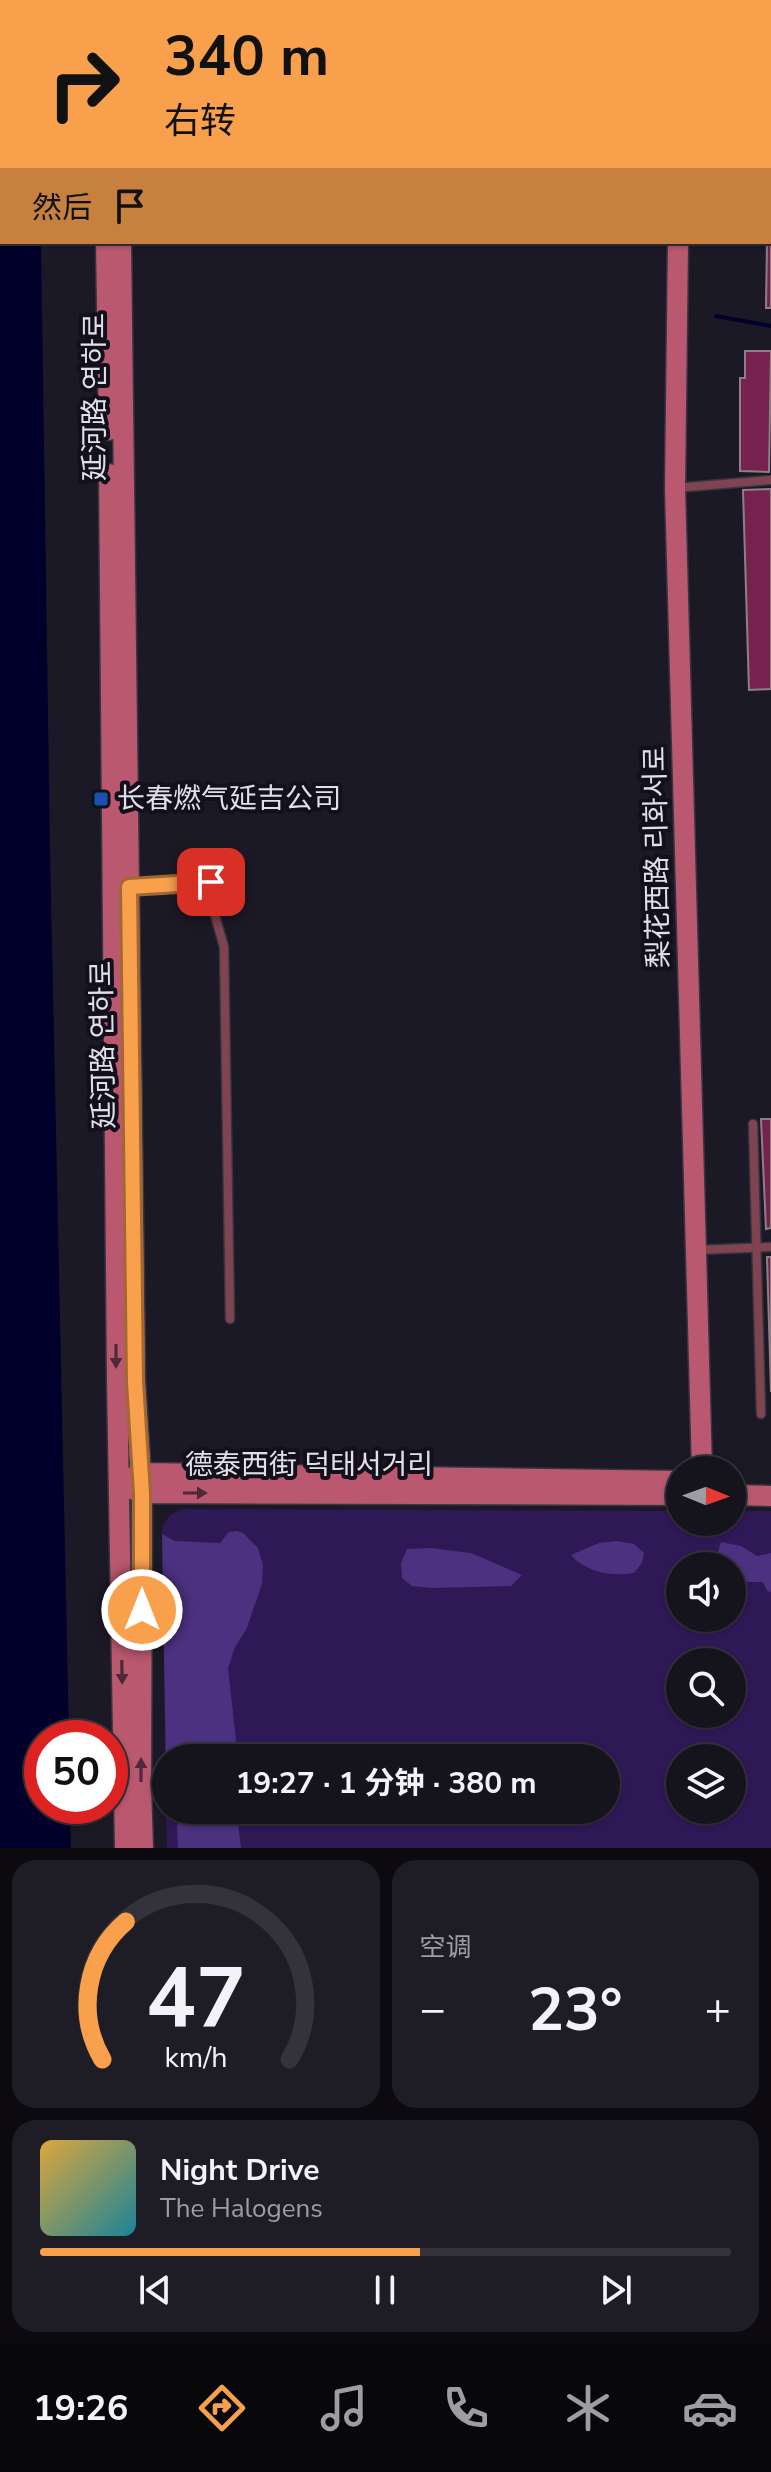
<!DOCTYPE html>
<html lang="zh">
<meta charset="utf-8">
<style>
:root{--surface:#15131c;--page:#1e1c25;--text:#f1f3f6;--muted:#9d9ea3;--line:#34323b;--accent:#f9a04d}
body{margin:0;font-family:"Nunito Sans","Noto Sans SC","Noto Sans KR",sans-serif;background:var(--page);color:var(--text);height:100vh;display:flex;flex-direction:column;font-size:30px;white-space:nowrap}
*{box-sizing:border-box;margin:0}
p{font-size:26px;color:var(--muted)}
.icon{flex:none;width:44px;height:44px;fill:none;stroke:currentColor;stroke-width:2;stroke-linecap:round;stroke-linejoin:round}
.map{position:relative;height:1848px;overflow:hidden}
.sheet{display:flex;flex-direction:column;gap:12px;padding:12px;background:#0c0a0f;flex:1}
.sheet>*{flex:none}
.hud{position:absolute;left:0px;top:0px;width:772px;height:244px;box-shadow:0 2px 6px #0004,0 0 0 2px var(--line);background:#f9a04d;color:#111;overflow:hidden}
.needle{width:52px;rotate:91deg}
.buttons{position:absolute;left:666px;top:1456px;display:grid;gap:16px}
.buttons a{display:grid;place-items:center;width:80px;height:80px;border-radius:50%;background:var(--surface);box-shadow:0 2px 6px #0004,0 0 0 2px var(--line);font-size:40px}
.speed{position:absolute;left:24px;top:1720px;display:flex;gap:16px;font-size:40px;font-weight:700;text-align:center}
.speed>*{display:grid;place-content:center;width:104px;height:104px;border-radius:50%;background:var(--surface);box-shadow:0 2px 6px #0004,0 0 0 2px var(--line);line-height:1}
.speed .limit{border:12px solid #d22;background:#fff;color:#111}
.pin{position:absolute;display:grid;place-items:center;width:68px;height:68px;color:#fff;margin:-34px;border-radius:16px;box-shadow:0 4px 12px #0006}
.me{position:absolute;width:88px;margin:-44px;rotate:0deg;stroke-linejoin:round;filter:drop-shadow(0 0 6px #0008)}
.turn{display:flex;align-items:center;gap:28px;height:168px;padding:0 32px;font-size:36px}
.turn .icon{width:104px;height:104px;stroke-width:2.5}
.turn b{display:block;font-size:56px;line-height:68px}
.then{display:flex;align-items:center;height:76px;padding:0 32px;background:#0003;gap:16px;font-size:30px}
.big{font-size:60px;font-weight:700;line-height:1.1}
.sheet .card{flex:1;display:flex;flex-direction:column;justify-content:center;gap:12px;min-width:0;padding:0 28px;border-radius:24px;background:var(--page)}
.sheet .dial{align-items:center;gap:0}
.dial svg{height:208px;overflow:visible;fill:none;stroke:var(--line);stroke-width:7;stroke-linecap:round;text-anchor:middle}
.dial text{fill:var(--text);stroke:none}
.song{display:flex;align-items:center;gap:24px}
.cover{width:96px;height:96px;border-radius:12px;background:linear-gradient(135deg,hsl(40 70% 55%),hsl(190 70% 35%))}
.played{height:8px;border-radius:4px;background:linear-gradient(90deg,var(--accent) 55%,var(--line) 55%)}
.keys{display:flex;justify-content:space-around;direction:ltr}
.heat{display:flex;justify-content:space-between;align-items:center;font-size:44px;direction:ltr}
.sheet .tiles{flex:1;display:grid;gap:12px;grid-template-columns:1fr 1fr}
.card:last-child{grid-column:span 2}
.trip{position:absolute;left:152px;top:1744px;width:468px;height:80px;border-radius:40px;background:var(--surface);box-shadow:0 2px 6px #0004,0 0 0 2px var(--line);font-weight:700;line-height:80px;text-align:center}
.tabs{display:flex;height:128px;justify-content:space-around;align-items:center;background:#08080b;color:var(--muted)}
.tabs .icon{width:56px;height:56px}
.tabs .current{color:var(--accent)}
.tabs b{font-size:36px;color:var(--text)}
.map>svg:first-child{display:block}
.green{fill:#2f1856;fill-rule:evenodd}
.forest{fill:#4b317f}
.water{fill:#00002b}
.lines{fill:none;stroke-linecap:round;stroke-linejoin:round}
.stream{stroke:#00002b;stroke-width:4}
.building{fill:#76224f;stroke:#907e86;stroke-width:2}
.lane-casing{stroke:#383541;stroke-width:11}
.secondary-casing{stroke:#383541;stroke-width:23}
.lane{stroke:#804350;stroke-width:8}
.secondary{stroke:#b9586e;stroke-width:20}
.oneway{fill:#4d2939}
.route-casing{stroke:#a26832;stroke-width:20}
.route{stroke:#f9a04d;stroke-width:14}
.transit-dot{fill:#1a4fb4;stroke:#13101c;stroke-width:3}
.labels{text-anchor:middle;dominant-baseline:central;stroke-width:8;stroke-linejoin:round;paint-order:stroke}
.street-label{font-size:28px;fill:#e1e0e9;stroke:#13101c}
.poi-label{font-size:28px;fill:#e1e0e9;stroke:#13101c;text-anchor:start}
</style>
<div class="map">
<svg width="771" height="1848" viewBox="0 0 771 1848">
<rect width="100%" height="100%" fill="#1c1926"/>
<path class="green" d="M183 1509 680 1511V1522H732V1511H771V1848H167L166 1810H606V1758H166V1791L162 1526 170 1515ZM680 1566H732V1618H680ZM680 1662H732V1714H680ZM680 1758H732V1810H680Z"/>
<path class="forest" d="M237 1531 243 1533 258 1548 263 1565 262 1584 246 1630 235 1647 228 1668 238 1758H166V1775L162 1534 175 1541 220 1543 229 1532Z
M616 1541 634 1544 644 1553 642 1563 634 1573C613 1577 585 1572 571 1555L599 1543Z
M721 1542 741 1546 757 1556 771 1553V1592L767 1591 763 1582H745L746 1589 739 1597 732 1595V1566H715L710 1562 718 1552Z
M430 1548 471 1553 522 1575 511 1586 431 1588 412 1586 402 1578 401 1563 407 1549Z
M183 1810H234L237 1814 241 1848H178L177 1827Z"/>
<path class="water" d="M0 0H38V2H2V242H41L50 851 69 1738H42V1806H70L71 1848H0Z"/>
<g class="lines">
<path class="stream" d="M716 316 771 326"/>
</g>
<path class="building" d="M771 108V308H766L767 242H770Z
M745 351H771L769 472 740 471V378H745Z
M771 489V689L749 690 743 490Z
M761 1119H771V1228L766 1229Z
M767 1257H771V1392Z"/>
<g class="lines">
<defs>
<path id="lane" d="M675 488 771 480
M131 887 211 882 213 908 224 947 230 1319
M753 1124 761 1414
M696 1250 771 1247"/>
<path id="secondary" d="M99 0V2
M116 0V2
M681 2V0
M106 242 109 430
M121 242 135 1382 142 1493 141 1787 143 1848
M678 242 675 488 702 1470
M109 474 117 1379 125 1848
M129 1479 141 1473 680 1481
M130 1488 142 1493 680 1495
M732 1495 771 1496"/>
</defs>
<use href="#lane" class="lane-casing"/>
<use href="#secondary" class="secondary-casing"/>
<use href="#lane" class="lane"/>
<use href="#secondary" class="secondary"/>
</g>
<defs><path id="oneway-solid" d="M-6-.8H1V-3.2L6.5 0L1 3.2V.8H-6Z" transform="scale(2)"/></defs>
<g class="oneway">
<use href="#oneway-solid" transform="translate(116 1356) rotate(90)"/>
<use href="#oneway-solid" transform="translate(195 1493)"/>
<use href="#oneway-solid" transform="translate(122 1672) rotate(89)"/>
<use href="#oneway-solid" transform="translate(141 1770) rotate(-90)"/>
</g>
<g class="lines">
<defs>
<path id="route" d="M142 1610V1493L135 1382 129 887 211 882"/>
</defs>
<use href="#route" class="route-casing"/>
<use href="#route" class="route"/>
</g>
<rect class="transit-dot" x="93" y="791" width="16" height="16" rx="4"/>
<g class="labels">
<g class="street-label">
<text transform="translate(95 397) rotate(-90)">延河路 연하로</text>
<text transform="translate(657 857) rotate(-91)">梨花西路 리화서로</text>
<text transform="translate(103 1045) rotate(-91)">延河路 연하로</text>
<text x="309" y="1465">德泰西街 덕태서거리</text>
</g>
<g class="poi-label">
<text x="117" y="799">长春燃气延吉公司</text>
</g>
</g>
</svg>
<div class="buttons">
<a><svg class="needle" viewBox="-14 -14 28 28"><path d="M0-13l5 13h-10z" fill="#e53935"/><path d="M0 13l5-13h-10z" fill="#9d9ea3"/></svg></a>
<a><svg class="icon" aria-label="sound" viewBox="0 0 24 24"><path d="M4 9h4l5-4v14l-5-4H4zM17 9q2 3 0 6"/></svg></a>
<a><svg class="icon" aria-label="search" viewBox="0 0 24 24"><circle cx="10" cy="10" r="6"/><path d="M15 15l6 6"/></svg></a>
<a><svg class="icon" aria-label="layers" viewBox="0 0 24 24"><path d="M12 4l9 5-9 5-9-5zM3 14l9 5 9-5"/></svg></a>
</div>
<div class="speed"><div class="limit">50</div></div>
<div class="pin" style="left:211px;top:882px;background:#d93025"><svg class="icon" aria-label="arrive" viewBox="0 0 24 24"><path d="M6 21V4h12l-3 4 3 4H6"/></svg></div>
<svg class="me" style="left:142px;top:1610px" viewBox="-20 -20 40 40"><circle r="17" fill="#f9a04d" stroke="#fff" stroke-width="3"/><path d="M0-11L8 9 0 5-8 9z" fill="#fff"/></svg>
<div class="trip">19:27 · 1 分钟 · 380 m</div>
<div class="hud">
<div class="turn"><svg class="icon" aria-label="right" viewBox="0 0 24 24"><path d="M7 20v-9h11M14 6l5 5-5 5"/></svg><div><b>340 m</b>右转</div></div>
<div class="then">然后<svg class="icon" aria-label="arrive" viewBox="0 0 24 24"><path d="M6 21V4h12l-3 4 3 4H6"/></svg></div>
</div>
</div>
<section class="sheet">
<div class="tiles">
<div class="card dial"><svg viewBox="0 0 100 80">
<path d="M14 69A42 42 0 1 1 86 69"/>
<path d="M14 69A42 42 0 0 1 23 16" stroke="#f9a04d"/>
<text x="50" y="56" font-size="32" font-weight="700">47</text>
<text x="50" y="72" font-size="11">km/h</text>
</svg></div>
<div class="card"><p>空调</p>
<div class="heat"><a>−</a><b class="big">23°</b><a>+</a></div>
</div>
<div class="card">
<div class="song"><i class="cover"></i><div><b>Night Drive</b><p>The Halogens</p></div></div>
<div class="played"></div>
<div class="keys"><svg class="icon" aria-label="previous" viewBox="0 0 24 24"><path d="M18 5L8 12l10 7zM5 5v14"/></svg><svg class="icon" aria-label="pause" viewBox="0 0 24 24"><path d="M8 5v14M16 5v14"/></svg><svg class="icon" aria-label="next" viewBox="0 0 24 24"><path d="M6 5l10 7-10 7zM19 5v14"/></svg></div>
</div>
</div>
</section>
<nav class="tabs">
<b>19:26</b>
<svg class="icon current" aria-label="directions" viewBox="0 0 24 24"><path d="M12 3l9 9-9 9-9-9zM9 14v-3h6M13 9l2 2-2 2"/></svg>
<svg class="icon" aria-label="music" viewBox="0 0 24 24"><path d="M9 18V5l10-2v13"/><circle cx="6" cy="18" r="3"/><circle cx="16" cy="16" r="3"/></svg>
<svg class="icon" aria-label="phone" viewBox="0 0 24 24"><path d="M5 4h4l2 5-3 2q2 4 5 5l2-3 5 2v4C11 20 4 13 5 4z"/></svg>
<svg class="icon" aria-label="climate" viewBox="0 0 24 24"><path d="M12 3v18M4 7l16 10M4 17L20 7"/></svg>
<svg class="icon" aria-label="car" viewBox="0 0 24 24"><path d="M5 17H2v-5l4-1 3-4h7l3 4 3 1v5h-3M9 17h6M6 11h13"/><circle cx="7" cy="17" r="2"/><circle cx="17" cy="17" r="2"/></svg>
</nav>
